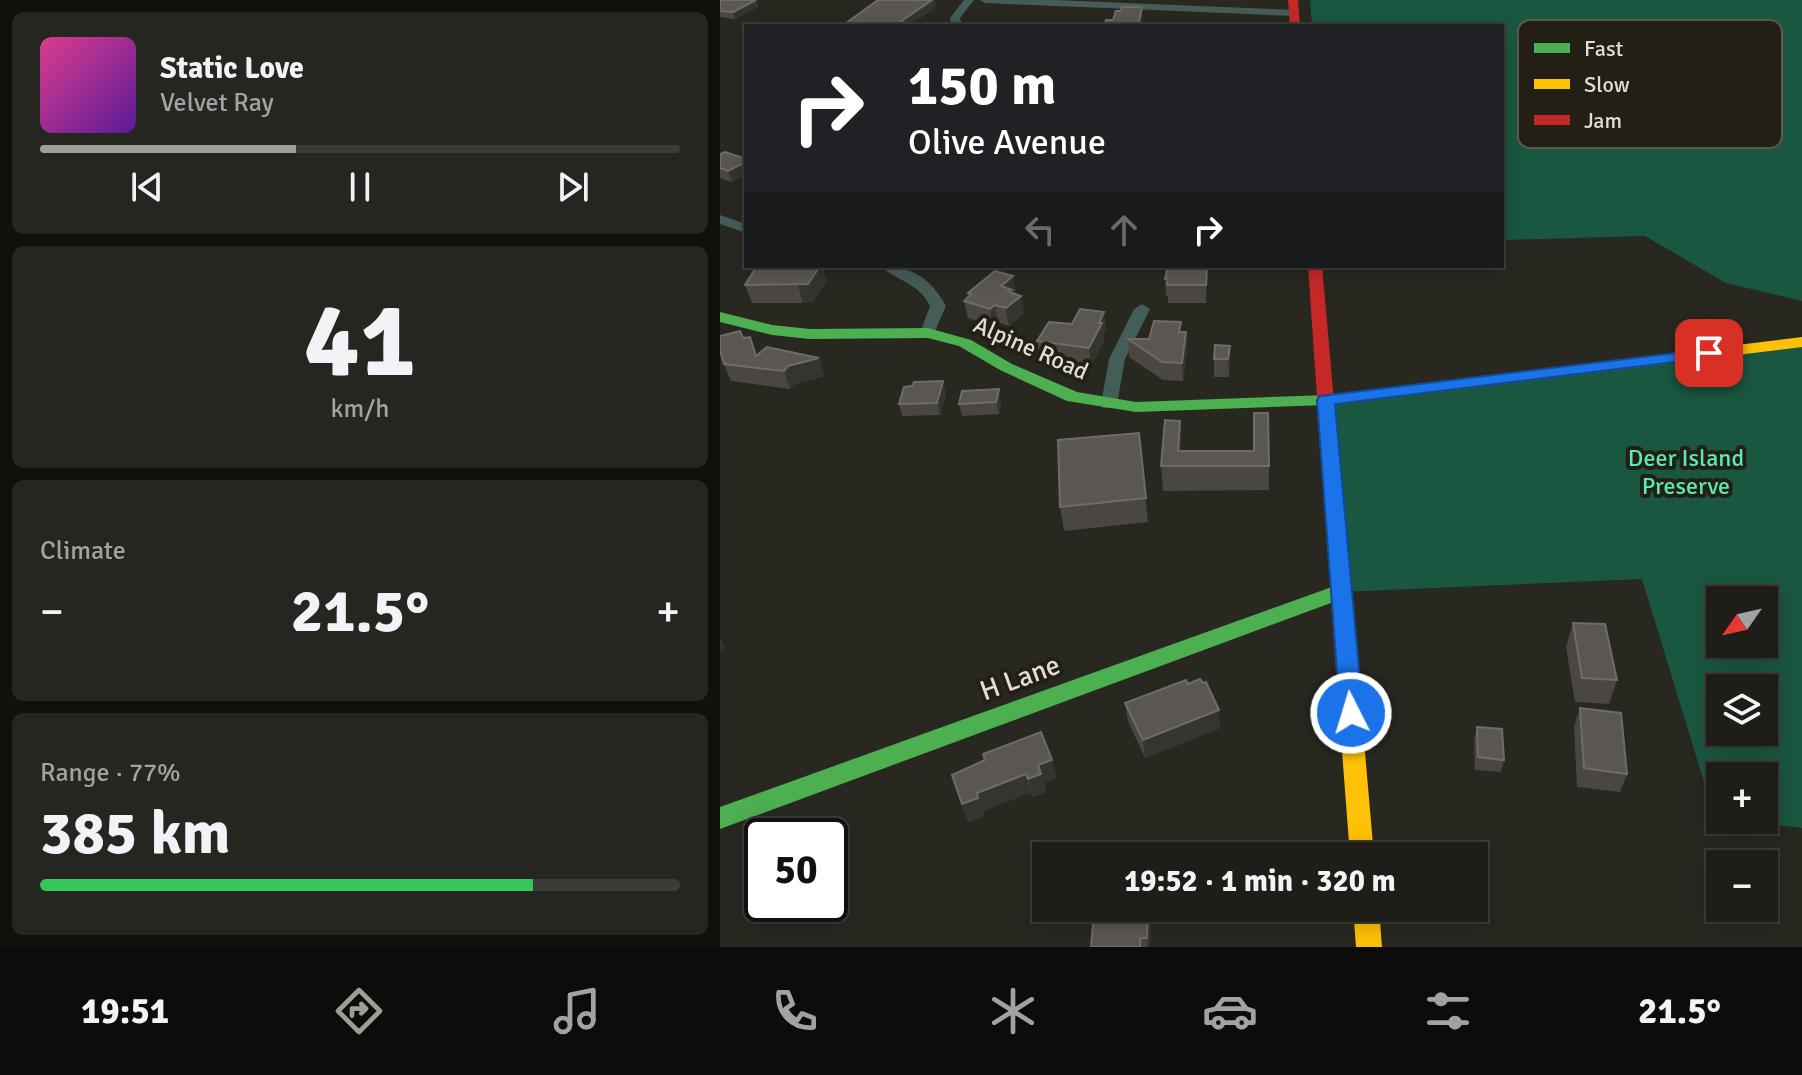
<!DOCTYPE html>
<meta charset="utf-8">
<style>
:root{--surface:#1e1d18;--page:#262621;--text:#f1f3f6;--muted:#a1a2a2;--line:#3c3b37;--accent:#9f9d96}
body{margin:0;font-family:Signika,sans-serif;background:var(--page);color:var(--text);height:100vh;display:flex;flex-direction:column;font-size:30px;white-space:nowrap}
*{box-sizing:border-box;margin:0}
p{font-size:26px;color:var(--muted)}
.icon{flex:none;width:44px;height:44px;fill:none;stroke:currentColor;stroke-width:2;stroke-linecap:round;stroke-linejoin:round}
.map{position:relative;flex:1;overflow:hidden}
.drawer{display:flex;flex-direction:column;gap:12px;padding:12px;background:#10100d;width:720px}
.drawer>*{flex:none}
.banner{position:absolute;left:24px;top:24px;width:760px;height:244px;border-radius:0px;box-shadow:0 4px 20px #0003,0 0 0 2px var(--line);background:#202124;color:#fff;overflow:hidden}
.needle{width:52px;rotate:236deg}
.fabs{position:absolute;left:986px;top:586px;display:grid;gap:16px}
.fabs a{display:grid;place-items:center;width:72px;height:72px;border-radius:0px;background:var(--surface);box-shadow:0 4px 20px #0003,0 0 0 2px var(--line);font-size:40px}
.speed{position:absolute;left:24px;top:818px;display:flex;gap:16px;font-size:40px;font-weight:700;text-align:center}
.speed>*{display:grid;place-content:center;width:104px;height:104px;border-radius:50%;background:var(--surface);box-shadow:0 4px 20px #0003,0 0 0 2px var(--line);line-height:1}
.speed .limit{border:4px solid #111;border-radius:12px;background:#fff;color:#111}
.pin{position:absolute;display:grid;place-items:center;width:68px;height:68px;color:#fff;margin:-34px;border-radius:16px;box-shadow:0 4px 12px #0006}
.me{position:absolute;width:88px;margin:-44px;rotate:355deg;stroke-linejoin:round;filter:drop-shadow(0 0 6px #0008)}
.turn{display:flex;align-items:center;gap:28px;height:168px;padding:0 32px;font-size:36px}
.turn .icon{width:104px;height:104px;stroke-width:2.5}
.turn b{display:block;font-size:56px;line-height:68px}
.lanes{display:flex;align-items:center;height:76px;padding:0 32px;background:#0003;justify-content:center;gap:40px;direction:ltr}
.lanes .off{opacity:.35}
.big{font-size:60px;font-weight:800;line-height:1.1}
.drawer .tile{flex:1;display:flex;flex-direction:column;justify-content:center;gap:12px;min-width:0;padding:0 28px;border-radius:12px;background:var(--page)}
.drawer .dial{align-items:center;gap:0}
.dial b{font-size:104px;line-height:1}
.song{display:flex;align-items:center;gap:24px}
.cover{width:96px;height:96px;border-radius:12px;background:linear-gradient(135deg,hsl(330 70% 55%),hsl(270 70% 35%))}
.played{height:8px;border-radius:4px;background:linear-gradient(90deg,var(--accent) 40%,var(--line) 40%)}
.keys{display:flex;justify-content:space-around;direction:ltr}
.heat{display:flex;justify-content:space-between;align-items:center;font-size:44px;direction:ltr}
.charge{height:12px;border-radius:6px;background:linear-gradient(90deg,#34c759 77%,var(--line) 0)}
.trip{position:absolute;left:312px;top:842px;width:456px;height:80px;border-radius:0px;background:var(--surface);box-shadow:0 4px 20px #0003,0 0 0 2px var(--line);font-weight:800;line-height:80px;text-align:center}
.tab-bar{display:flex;height:128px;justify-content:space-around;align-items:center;background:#0c0c0a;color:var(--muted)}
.tab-bar .icon{width:56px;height:56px}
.tab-bar .current{color:var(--accent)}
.tab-bar b{font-size:36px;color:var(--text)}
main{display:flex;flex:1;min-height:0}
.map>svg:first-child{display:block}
.green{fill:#1a5740;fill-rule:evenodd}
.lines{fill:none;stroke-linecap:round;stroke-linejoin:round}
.street{fill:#445d59;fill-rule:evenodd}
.fast{fill:#4caf50;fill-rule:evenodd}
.slow{fill:#ffc107;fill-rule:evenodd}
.jam{fill:#c62828;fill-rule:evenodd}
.wall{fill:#4a4743}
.shaded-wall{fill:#36342e}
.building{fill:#5a5753;stroke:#6f6c67;stroke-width:2}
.route{fill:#1a73e8;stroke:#114b97;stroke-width:2}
.labels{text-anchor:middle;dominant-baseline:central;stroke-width:8;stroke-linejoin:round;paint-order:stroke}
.street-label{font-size:24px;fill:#dfddd5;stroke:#231f14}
.park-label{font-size:24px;fill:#56ebb4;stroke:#231f14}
.near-street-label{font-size:28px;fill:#dfddd5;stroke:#231f14}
.key{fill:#231f14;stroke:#5b584e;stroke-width:2}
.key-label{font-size:22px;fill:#dfddd5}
</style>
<main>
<section class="drawer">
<div class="tile">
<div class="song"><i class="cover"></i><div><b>Static Love</b><p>Velvet Ray</p></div></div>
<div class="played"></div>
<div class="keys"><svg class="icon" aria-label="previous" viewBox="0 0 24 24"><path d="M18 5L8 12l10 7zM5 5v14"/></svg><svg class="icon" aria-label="pause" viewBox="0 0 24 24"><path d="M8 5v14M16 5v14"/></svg><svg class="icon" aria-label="next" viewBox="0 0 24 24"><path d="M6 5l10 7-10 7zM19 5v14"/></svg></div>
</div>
<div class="tile dial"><b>41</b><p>km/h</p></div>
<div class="tile"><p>Climate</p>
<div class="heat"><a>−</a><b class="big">21.5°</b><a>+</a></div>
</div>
<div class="tile"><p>Range · 77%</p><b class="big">385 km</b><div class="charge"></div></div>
</section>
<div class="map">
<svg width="1082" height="947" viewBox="0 0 1082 947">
<rect width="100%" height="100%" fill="#282720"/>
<path class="green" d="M590 0H1082V301L1006 283 925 236 782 240V26H592Z
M1082 342V828L1016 820H1044V776H1000V818H995L922 579 620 592 606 400ZM1000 600H1044V644H1000ZM1000 688H1044V732H1000Z"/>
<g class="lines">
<path class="street" d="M244 0H254L240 18 242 26H232L230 18Z
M260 0H334L574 10 579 13 574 16 265 3Z
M0 215 26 224V233L0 224Z
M160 266C191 266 211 278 226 306L213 336H203L200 333 210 306C199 283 177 281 160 266Z
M422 304 430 309 405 359 397 404 395 408H383L381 404 389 359 414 309Z"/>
<path class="fast" d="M0 312 52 325 90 329 208 328 251 340 292 364 357 392 416 402 606 395 684 386 692 391 684 396 606 405 416 412 347 401 280 370 239 346 208 338 90 339 52 335 0 322Z
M620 584 627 587 630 592 627 597 0 829V807Z"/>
<path class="slow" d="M1082 337V347L684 396 676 391 684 386Z
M627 663 635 666 638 672 654 856H630L616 672 619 666Z
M633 908H659L662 947H636Z"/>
<path class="jam" d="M568 0H578L580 26H570Z
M588 266H602L638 672 635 678 627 681 619 678 616 672Z"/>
</g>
<path class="wall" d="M0 0 38 7 15 19 0 17Z
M0 154 26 159V174L12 182 0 178Z
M448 266H488L486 303H448V296H446L445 279Z
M293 276 296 294 304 313 289 326 278 322 273 326 248 318 244 301 249 296 248 293Z
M107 281 93 301 83 303H32L25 285Z
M386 330 384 334V341L371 366 320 359 317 341Z
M461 332H466L467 350 463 381 443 380 409 357 408 339H429Z
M23 338 37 356 99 358 104 376 75 384 70 389 11 381 4 364Z
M510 346 509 377H494V359Z
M192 386 226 393 220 415 182 416 179 404Z
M281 401 279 414 242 416 239 404Z
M460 421 461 451 549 466V490L443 491 441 466Z
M419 433 428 522 344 531 340 507Z
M853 623 897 680 889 704 855 702 846 647Z
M405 703 500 728 425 758 408 721Z
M860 708 907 774 900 792 857 787 854 726Z
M757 727 784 760 781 772 755 770 754 739Z
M332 760 336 778 324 783 326 792 313 797 311 792 263 811 264 816 248 822 232 775Z
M428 911 431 928 430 947H371Z"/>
<path class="shaded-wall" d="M37 0 38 7 15 19 13 12Z
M212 0H215L216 8 189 26H180V22Z
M422 7 423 21 422 26H413Z
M26 162V174L12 182 8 171Z
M100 266H102L107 281 93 301 83 303 78 285Z
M487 266 488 275 486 303V285Z
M293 276 296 293 293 296H301L304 313 289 326 281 286Z
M275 305 278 322 273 326 270 309Z
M384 312 386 330 384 334V341L371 366 369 348Z
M466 332 467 350 463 381 462 363Z
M510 346V363L509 377 508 359Z
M99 358 104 376 75 384 70 389 64 371 68 366Z
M223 381 226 393 220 415 217 403Z
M279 389 281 401 279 414 276 402Z
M460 421 461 445 460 466 458 451Z
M0 637 5 647 0 652Z
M499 710 500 728 425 758 423 740Z
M332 760 336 778 324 783 326 792 313 797 308 779 318 765Z
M306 774 311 792 263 811 264 816 248 822 242 804 257 793Z
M428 911 431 928 430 947H428L427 938Z"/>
<path class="building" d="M0 0H36L13 12 0 11Z
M158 0H212L180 22 186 23 180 26H128L134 24 126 23Z
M402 7H422L419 22 413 25 384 26 386 20H393L396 11H401Z
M5 152 26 159V162L8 171 0 168V154Z
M37 266H100L88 284 25 285Z
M448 266H487L486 285H447L448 279H445Z
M275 271 293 276 281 286 292 290 289 292 301 296 286 308 275 305 270 309 244 301 251 294 248 293Z
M360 309 384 312 379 323H382L369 348 317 341 329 322 352 324Z
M434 321 461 322 459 332H466L462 363 442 362 408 339H429Z
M20 331 23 338 30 337 36 356 47 347 99 358 68 366 64 371 4 364 0 350V336Z
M495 345 510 346 508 359H494Z
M223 381 217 403 179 404 184 387 192 386 194 382Z
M279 389 276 402 239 404 242 391Z
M534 413H548L549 466H441L445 420 460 421 458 451H534Z
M419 433 426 498 340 507 338 440Z
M853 623 885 624 897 680 862 678Z
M480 679 483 683 486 682 499 710 423 740 405 703 466 680 468 684Z
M860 708 901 713 907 774 864 768Z
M757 727 782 729 784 760 758 757Z
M321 732 332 760 318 765 321 774 308 779 306 774 257 793 258 798 242 804 232 775 265 760 263 754Z
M392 908 428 911 427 938H420V947H371L374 912H392Z"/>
<path class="route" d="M989 349 997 353 995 357 615 404 643 713 639 720 631 722 623 720 620 713 597 400 600 396Z"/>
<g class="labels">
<g class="street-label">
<text transform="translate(311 348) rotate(24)">Alpine Road</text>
</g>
<g class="park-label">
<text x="966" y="458">Deer Island<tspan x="966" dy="28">Preserve</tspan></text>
</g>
<g class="near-street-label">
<text transform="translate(300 678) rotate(-20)">H Lane</text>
</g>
</g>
<rect x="798" y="20" width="264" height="128" rx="12" class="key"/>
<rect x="814" y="43" width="36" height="10" fill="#4caf50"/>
<rect x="814" y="79" width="36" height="10" fill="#ffc107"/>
<rect x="814" y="115" width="36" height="10" fill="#c62828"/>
<g class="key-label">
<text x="864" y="56">Fast</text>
<text x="864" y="92">Slow</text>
<text x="864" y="128">Jam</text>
</g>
</svg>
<div class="fabs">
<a><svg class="needle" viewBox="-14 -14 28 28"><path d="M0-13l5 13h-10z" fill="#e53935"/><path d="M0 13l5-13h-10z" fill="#a1a2a2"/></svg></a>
<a><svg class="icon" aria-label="layers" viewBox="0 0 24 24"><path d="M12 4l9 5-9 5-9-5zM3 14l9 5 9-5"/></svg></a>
<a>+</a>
<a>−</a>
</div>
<div class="speed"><div class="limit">50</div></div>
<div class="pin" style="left:989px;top:353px;background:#d93025"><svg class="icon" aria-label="arrive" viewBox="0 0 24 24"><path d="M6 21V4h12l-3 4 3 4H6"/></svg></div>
<svg class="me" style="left:631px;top:713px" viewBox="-20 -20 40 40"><circle r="17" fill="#1a73e8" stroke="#fff" stroke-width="3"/><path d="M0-11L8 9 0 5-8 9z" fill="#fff"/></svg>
<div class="trip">19:52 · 1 min · 320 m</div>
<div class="banner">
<div class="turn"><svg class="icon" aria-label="right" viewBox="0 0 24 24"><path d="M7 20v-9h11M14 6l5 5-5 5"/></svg><div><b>150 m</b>Olive Avenue</div></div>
<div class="lanes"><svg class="icon off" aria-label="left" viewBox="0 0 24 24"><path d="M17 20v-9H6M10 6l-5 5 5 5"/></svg><svg class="icon off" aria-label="ahead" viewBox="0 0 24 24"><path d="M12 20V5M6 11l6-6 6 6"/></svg><svg class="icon" aria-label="right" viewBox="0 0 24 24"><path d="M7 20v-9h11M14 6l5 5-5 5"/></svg></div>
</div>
</div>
</main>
<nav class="tab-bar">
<b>19:51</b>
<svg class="icon current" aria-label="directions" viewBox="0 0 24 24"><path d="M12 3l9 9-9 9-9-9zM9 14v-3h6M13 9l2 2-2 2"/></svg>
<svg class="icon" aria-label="music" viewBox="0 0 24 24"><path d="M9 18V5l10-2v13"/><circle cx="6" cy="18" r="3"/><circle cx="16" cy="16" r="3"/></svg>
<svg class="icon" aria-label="phone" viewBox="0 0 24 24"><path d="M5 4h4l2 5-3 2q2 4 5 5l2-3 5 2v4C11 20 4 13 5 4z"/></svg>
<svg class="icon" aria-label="climate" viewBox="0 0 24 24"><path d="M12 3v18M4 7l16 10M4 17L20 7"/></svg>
<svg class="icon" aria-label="car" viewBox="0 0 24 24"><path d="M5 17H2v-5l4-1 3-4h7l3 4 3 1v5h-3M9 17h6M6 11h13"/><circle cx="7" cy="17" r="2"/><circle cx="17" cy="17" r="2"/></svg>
<svg class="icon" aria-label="filters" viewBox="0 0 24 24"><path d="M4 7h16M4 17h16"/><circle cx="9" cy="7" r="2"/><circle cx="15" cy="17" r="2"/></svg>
<b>21.5°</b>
</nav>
